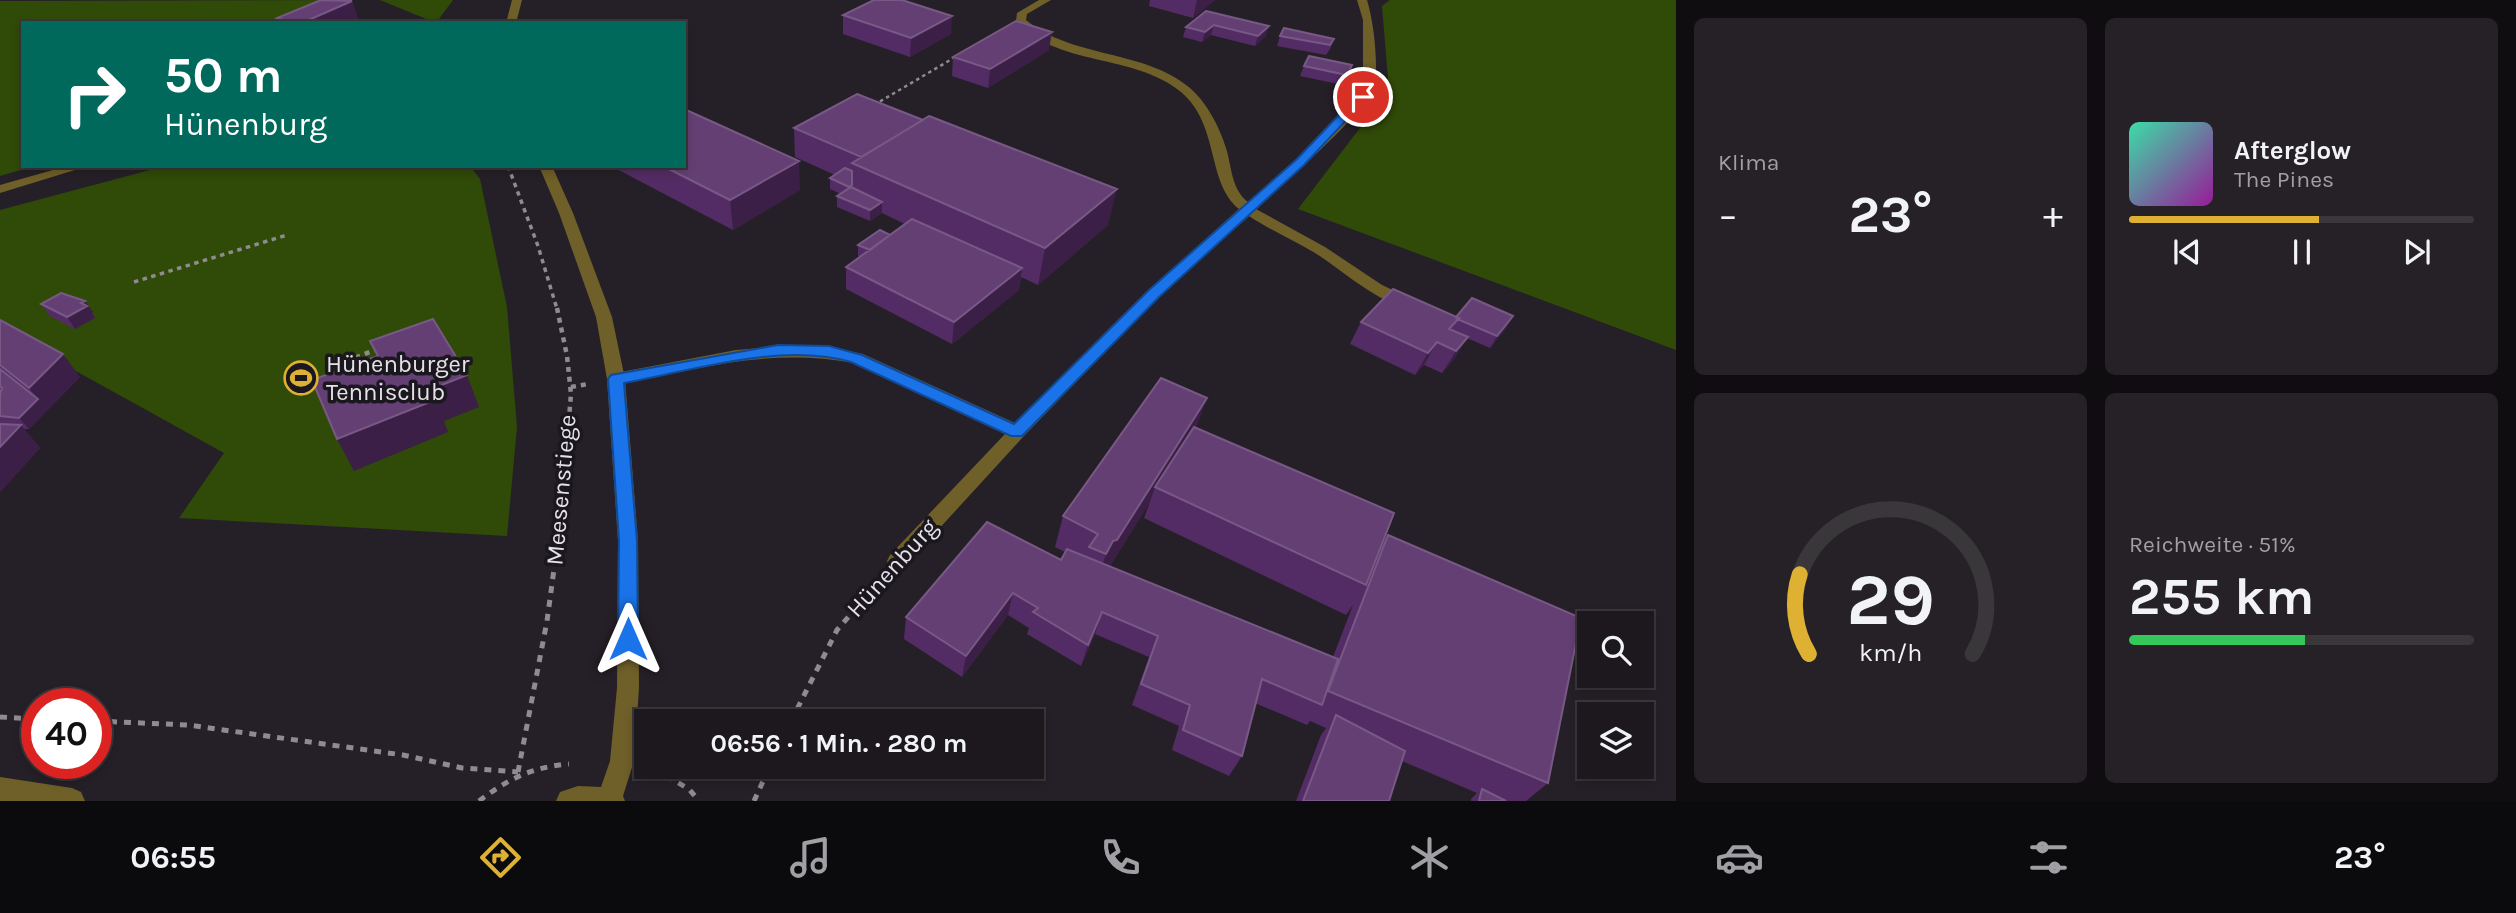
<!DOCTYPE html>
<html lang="de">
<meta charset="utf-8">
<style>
:root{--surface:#1c181d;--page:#252126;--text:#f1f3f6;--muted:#a0a0a4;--line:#3a373b;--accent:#deb133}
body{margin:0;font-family:Karla,sans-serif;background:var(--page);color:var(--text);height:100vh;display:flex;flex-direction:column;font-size:26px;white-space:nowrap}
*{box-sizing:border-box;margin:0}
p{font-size:23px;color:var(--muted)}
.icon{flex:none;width:38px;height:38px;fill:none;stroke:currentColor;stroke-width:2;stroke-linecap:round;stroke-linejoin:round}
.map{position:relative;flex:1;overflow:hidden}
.drawer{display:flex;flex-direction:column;gap:18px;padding:18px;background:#0f0d10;width:840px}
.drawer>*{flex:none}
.top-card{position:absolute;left:21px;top:21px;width:665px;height:147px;border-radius:0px;box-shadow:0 4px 10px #0003,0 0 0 2px var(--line);background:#00695c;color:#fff;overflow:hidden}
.fabs{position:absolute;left:1577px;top:611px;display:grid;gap:14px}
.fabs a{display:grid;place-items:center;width:77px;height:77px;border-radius:0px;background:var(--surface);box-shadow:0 4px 10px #0003,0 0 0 2px var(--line);font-size:35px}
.speed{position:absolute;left:21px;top:688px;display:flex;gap:14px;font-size:35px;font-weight:700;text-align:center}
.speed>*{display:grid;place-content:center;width:91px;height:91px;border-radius:50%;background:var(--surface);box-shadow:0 4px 10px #0003,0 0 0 2px var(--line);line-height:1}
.speed .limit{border:10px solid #d22;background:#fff;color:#111}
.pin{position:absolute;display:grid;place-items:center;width:60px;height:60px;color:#fff;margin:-30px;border:4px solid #fff;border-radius:50%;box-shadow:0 2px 7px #0007}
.me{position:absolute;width:77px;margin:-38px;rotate:0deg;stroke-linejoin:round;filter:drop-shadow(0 0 5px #0008)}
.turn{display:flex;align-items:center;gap:24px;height:147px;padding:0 28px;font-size:32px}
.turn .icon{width:91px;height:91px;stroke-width:2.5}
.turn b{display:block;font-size:49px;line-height:60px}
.big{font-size:52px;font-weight:700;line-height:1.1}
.drawer .card{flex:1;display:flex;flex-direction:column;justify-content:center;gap:10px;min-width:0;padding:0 24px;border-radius:10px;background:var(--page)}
.drawer .dial{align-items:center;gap:0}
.dial svg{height:182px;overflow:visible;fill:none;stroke:var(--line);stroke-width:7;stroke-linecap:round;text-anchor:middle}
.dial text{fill:var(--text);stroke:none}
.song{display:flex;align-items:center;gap:21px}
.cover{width:84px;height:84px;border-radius:10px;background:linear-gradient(135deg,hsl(160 70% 55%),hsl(300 70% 35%))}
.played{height:7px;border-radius:4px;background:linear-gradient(90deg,var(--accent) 55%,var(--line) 55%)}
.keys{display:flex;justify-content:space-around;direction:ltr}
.heat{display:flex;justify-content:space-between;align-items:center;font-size:38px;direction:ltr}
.charge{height:10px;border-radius:5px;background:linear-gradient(90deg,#34c759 51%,var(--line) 0)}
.drawer .tiles{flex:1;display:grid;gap:18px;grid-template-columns:repeat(2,1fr)}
.trip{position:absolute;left:634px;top:709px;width:410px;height:70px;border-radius:0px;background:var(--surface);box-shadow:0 4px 10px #0003,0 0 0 2px var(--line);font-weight:700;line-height:70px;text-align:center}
.dock{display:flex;height:112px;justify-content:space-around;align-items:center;background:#0b0a0c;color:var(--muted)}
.dock .icon{width:49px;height:49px}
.dock .selected{color:var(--accent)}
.dock b{font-size:32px;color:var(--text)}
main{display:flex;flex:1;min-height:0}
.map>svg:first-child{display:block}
.green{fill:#304a08}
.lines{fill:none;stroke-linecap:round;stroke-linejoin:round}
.path-far3{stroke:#8f8b91;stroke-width:2.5;stroke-dasharray:3.5 3.5;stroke-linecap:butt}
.path-far2{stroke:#8f8b91;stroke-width:3.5;stroke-dasharray:4.5 4.5;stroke-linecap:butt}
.path-far1{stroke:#8f8b91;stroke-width:4.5;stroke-dasharray:5 5;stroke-linecap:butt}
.path{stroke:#8f8b91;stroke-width:5;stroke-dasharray:7 7;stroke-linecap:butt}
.service{fill:#6f5f28;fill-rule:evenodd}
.minor{fill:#6f5f28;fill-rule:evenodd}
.tertiary{fill:#6f5f28;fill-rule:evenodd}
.wall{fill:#542c65;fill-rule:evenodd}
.shaded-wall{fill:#3b1f46}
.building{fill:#643f73;stroke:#785985;stroke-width:2}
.route{fill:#1a73e8;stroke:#114b97;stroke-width:2}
.labels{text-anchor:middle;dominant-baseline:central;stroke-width:7;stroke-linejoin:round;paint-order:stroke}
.poi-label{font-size:24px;fill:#e5e2e7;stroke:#1b171e;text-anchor:start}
.street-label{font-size:24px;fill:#e5e2e7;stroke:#1b171e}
</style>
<main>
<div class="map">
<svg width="1676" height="801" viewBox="0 0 1676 801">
<rect width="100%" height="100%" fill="#252027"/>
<path class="green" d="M342 0 287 23H23V166H34L0 176V1Z
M380 0H453L436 23Z
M1390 0H1676V350L1298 209 1389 90 1382 6Z
M165 166H470L480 179 507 307 517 427 507 536 179 518 224 453 0 329V210Z"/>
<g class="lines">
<path class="path-far3" d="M874 105 957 56"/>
<path class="path-far2" d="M508 166 538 246 557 309
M134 282 287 235"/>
<path class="path-far1" d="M557 308 567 356 571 394 560 527
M346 361 378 349
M571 387 588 384"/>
<path class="path" d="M0 717 37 719
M96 721 188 725 403 755 462 768 518 772
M791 721 837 630 880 581
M654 769 689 789 699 801
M518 772 547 621 560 525
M479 801C508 779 532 767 569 764
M754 801 770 766"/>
<path class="service" d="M1039 0H1051L1027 14 1026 20C1073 59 1144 49 1190 88 1207 103 1219 126 1226 148 1232 167 1231 189 1248 202L1313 144 1363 87V20L1357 0H1367C1374 23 1378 61 1375 85 1371 108 1278 189 1256 209L1325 247 1382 285 1414 300 1416 303 1414 306C1389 313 1337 266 1315 253 1293 240 1270 230 1249 216L1159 296H1149L1146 293 1149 290 1239 209C1206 182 1220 125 1181 92 1134 53 1057 67 1016 21L1017 13Z"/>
<path class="minor" d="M67 166H88L0 193V185Z
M1154 288 1159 290 1162 293 1159 296 1023 437 904 567 897 569 890 567 887 561 890 555 1005 434 853 363C772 347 695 369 616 385L607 379 616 373 736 350 798 345 828 347 863 354 1015 423 1149 290Z"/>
<path class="tertiary" d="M512 0H522L516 23H506Z
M539 166H552L573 213 612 317 625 379 638 541 639 688 634 761 623 796 625 801H556L560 792 578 786 601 787 610 761 617 688 618 541 607 379 596 317 559 213Z
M0 777 72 788 81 792 85 801H0Z"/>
</g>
<path class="wall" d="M1150 0H1215L1193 18 1149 6Z
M352 1 358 19 349 23H279L277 18Z
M1206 11 1266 36 1255 46 1211 35 1202 42 1183 37 1186 27Z
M843 15 951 34 910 57 843 34Z
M1280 36 1334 39 1330 49 1326 55 1277 46Z
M1049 50 988 88 952 76 953 57Z
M1352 65 1343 85 1300 76 1304 66Z
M794 128 1108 225 1038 285 1021 277 1019 290 952 344 846 289V267L860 257 858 256V245L890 235 905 224 882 213 870 221 837 207V196L841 194 830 189V178L835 175 795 157Z
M611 166H684L800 190 733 230Z
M41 304 93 312 92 313 95 318 75 329 50 316Z
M1513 316 1506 328 1490 348 1467 338 1454 359 1442 373 1424 365 1415 375 1350 344 1361 322 1456 317Z
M0 320 80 377 29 429H24L40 448 0 492Z
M1196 428 1381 545 1388 535 1548 783 1526 801H1471V799L1477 793 1402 761 1389 801H1296L1321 735 1326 728 1310 721 1307 725 1255 703 1242 756 1229 776 1172 750 1179 726 1132 705 1149 657 1095 634 1081 666 1027 634 1029 628 1008 615 962 677 904 639 906 617 1061 560 1065 552 1055 547 1063 516ZM1150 502 1144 518 1346 615 1353 605 1333 657 1110 566Z"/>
<path class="shaded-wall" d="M1197 0H1215L1193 18Z
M352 1 358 19 349 23H302Z
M952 16 951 34 910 57 911 38Z
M1214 25 1211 35 1202 42 1205 32Z
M1269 26 1266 36 1255 46 1258 36Z
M1052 32 1049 50 988 88 990 69Z
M799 161 800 190 733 230 730 200Z
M1117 189 1108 225 1038 285 1045 248Z
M882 202V213L870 221V210Z
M1022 268 1019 290 952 344 954 322Z
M85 301 93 312 92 313 95 318 75 329 67 317Z
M1513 316 1506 328 1490 348 1497 336Z
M1468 337 1454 359 1442 373 1456 351Z
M1437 342 1424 365 1415 375 1428 353Z
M63 354 80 377 29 429 19 418 38 399 29 388Z
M467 375 479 407 444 421 448 432 354 471 337 439 429 390Z
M1207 398 1196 429 1155 487 1150 502 1107 571 1096 584 1106 554 1113 541Z
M21 425 40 448 0 492V447Z
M1013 593 1008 615 962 677 966 656Z
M1102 612 1095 634 1081 666 1088 645Z"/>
<path class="building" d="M321 0 352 1 302 23H294L277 18Z
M874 0H902L952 16 911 38 843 15Z
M1206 11 1269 26 1258 36 1214 25 1205 32 1186 27Z
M1016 21 1052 32 990 69 953 57Z
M1284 28 1334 39 1330 45 1280 36Z
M1309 56 1352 65 1347 75 1304 66Z
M857 94 923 120 861 157 794 128Z
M684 109 799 161 730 200 663 166H684Z
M929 116 1117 189 1045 248 852 163Z
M845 168 852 171V185L849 187 830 178Z
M851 187 882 202 870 210 837 196Z
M912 219 1022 268 954 322 846 267Z
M880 230 890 235 870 250 858 245Z
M1393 289 1459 318 1449 329 1468 337 1456 351 1437 342 1428 353 1361 322Z
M61 293 85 301 81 303 87 306 67 317 41 304Z
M1472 298 1513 316 1497 336 1457 319 1459 318 1456 317Z
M433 319 467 375 429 390 435 400 337 439 312 380 378 356 370 341Z
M0 320 63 354 29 388 0 365Z
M0 369 38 399 19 418 0 416V394L2 388 0 386Z
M1161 378 1207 398 1117 540 1113 541 1106 554 1089 547 1098 534 1063 516Z
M0 424 21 425 0 447Z
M1194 427 1394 513 1366 585 1155 487Z
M987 522 1061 560 1067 549 1338 659 1322 705 1262 679 1242 756 1183 730 1190 705 1141 684 1158 636 1102 612 1088 645 1033 612 1038 608 1013 593 966 656 906 617Z
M1388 535 1581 618 1548 783 1328 691Z
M1336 715 1405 751 1389 801H1303Z
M1482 789 1506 801H1479Z"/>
<path class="route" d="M1359 94 1368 97 1304 165 1159 297 1022 436H1011L851 362C781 342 695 370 624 383L637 541 638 639 635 645 628 648 621 645 618 639 619 541 608 379 611 375 778 345 829 346 862 355 1014 424 1149 290 1296 160Z"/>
<defs>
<symbol id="stadium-ring" viewBox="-11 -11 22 22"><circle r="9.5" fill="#1b171e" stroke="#deb133" stroke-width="1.5"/><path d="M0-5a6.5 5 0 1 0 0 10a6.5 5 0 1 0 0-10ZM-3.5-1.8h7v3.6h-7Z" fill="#deb133"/></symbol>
</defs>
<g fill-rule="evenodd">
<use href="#stadium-ring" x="282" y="359" width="38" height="38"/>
</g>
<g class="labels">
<g class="poi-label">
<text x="326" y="364">Hünenburger<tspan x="326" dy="28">Tennisclub</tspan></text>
</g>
<g class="street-label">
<text transform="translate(561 490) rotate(-85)">Meesenstiege</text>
<text transform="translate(892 568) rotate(-48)">Hünenburg</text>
</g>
</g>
</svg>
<div class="fabs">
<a><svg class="icon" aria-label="search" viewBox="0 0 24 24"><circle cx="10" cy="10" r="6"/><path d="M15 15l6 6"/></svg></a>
<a><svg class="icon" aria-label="layers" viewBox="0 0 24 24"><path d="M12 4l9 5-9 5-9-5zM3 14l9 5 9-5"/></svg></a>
</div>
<div class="speed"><div class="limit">40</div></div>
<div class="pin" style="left:1363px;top:97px;background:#d93025"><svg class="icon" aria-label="arrive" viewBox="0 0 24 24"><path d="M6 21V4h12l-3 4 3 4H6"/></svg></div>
<svg class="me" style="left:628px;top:639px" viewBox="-20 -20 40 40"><path d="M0-17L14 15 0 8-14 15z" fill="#1a73e8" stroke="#fff" stroke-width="4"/></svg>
<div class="trip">06:56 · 1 Min. · 280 m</div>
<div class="top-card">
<div class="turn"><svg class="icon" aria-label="right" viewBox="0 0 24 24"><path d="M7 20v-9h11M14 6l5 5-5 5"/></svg><div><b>50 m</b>Hünenburg</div></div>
</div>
</div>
<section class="drawer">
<div class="tiles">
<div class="card"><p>Klima</p>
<div class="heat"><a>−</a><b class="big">23°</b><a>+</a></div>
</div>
<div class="card">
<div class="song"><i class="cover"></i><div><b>Afterglow</b><p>The Pines</p></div></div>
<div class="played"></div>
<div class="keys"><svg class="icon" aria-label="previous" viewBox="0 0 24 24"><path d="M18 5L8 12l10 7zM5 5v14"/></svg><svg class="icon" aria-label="pause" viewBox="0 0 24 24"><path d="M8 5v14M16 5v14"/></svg><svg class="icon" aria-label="next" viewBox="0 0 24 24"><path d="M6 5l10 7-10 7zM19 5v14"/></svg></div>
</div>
<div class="card dial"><svg viewBox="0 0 100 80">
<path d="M14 69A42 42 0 1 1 86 69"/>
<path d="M14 69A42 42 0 0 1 10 34" stroke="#deb133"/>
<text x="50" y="56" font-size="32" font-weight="700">29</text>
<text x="50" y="72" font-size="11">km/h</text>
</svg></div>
<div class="card"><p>Reichweite · 51%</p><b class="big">255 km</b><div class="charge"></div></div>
</div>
</section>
</main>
<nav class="dock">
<b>06:55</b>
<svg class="icon selected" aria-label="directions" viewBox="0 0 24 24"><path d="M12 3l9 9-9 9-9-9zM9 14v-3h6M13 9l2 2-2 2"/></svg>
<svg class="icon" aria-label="music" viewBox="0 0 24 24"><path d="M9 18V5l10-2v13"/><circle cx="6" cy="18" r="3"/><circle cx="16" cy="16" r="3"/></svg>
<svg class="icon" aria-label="phone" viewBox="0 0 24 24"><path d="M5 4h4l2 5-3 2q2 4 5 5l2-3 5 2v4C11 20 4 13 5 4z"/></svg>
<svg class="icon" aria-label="climate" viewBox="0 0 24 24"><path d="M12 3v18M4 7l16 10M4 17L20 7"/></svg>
<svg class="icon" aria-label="car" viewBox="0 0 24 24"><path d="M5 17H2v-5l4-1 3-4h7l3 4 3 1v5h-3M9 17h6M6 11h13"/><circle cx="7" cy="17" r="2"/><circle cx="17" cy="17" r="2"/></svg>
<svg class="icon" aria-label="filters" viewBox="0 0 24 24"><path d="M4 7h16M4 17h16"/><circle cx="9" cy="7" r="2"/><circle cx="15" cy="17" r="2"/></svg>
<b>23°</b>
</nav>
